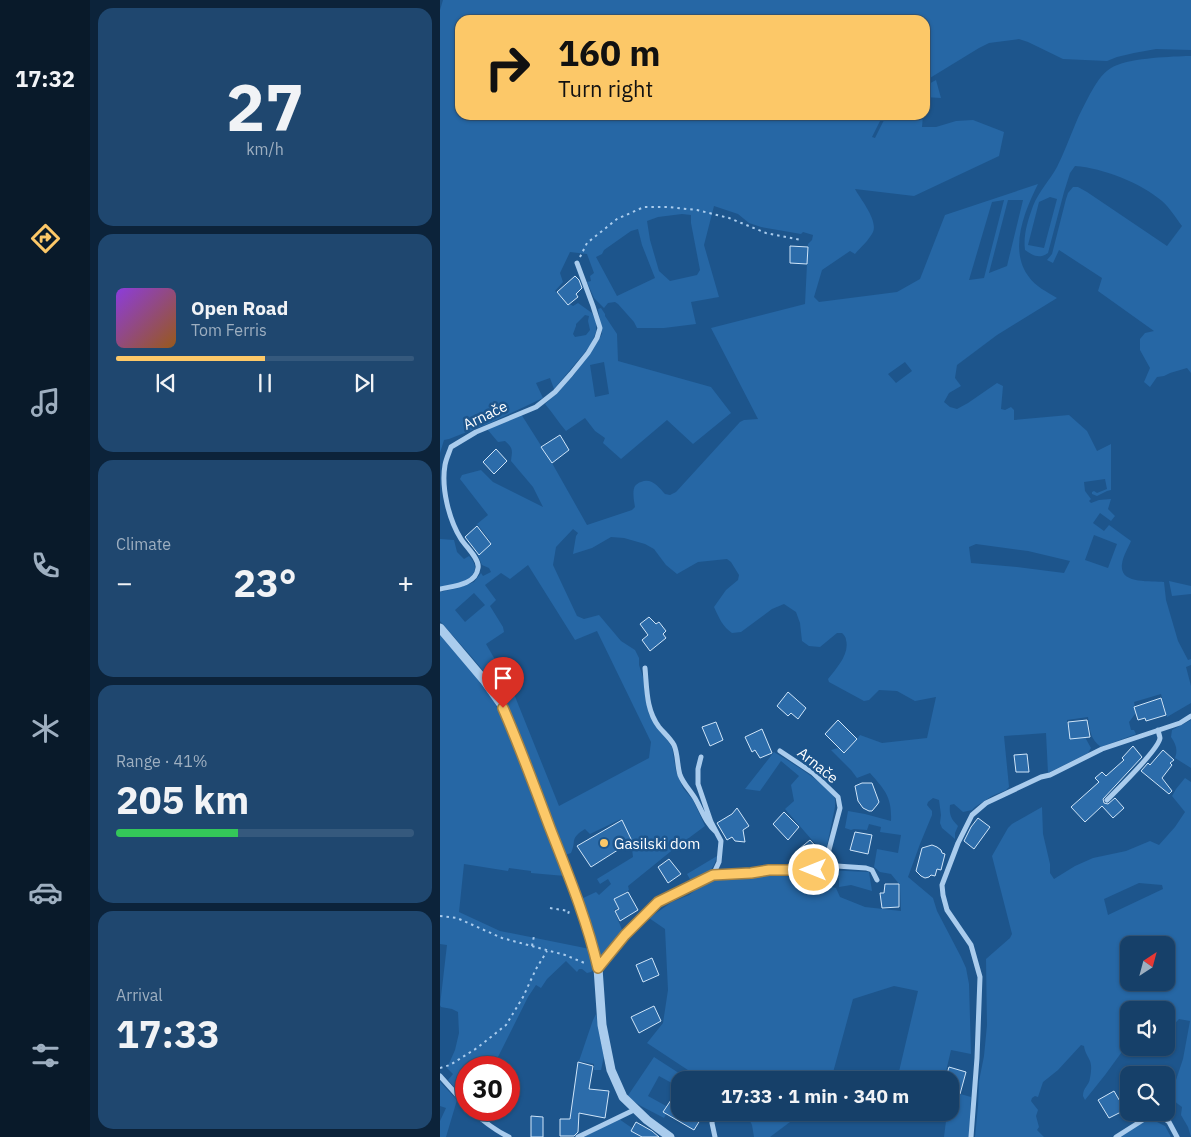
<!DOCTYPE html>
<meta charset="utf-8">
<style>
:root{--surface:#164069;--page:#1f476f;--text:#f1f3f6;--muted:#9eafc0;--line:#35597d;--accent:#fcc868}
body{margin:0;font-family:"IBM Plex Sans",sans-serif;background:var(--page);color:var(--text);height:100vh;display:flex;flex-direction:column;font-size:19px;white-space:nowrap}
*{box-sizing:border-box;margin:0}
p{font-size:16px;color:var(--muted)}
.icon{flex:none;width:28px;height:28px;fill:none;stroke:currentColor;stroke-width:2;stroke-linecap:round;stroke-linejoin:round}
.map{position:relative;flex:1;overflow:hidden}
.drawer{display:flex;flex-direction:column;gap:8px;padding:8px;background:#0c233a;width:350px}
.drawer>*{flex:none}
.top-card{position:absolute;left:15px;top:15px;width:475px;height:105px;border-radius:15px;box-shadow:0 1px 4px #0004,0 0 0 1px var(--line);background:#fcc868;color:#111;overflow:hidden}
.needle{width:32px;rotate:36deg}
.tools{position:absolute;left:680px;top:936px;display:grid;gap:10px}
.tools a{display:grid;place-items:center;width:55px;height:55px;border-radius:10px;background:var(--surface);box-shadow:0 1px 4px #0004,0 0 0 1px var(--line);font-size:25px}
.speed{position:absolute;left:15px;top:1056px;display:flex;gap:10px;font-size:25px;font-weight:700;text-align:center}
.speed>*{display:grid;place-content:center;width:65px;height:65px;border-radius:50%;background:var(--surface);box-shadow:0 1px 4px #0004,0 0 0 1px var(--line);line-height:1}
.speed .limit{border:8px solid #d22;background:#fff;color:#111}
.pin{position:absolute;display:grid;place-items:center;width:42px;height:42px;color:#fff;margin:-51px -21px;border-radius:50% 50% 50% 0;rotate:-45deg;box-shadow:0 0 5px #0007}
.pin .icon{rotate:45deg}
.me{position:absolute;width:55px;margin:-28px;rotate:270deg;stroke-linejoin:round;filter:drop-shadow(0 0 4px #0008)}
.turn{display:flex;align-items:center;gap:18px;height:105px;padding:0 20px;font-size:22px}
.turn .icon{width:65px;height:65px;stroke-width:2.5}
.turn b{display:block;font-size:35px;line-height:42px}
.big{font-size:38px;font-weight:800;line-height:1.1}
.drawer .widget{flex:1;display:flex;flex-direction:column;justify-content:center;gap:8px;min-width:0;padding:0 18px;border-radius:15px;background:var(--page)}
.drawer .dial{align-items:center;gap:0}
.dial b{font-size:65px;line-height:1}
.song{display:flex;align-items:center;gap:15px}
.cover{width:60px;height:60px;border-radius:8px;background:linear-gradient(135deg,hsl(270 70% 55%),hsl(30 70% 35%))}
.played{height:5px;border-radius:2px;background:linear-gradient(90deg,var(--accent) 50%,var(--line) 50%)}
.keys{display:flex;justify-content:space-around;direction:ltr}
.heat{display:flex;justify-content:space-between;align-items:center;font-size:28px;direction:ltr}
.charge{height:8px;border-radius:4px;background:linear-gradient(90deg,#34c759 41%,var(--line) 0)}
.trip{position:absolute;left:231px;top:1071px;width:288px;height:50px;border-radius:15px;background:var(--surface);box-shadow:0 1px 4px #0004,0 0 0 1px var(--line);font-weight:800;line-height:50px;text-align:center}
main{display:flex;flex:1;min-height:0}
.dock{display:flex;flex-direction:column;width:90px;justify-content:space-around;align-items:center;background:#091a2a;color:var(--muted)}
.dock .icon{width:35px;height:35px}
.dock .active{color:var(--accent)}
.dock b{font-size:22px;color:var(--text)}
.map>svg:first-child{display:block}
.green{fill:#2667a5;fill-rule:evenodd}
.building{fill:#2c6caa;stroke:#cfe5f9}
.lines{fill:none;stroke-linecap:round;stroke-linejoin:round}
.path{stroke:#aacced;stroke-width:2;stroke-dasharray:2.5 4;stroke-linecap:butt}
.minor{stroke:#aacced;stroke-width:5}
.tertiary{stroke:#aacced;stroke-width:9}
.route-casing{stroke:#a48244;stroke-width:12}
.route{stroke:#fcc868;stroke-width:9}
.poi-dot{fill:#fcc868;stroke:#1d558c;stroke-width:2}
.labels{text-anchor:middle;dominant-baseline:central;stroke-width:5;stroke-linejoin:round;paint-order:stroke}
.street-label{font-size:15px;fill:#fff;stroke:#1d558c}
.poi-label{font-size:15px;fill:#fff;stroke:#1d558c;text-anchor:start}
</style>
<main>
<nav class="dock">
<b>17:32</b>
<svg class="icon active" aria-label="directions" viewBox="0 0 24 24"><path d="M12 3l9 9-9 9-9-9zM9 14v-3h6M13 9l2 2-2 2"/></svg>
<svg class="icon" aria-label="music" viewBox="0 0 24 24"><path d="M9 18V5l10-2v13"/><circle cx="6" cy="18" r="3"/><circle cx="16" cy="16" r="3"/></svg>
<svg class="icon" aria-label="phone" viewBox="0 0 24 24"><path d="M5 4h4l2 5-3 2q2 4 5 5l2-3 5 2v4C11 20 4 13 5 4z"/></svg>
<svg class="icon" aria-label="climate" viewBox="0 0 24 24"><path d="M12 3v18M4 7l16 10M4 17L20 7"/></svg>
<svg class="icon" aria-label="car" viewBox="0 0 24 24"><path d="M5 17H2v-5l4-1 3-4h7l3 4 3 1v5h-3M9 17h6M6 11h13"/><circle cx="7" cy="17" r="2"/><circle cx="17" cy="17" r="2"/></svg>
<svg class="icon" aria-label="filters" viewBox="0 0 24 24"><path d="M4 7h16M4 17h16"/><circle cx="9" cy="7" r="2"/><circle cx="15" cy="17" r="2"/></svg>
</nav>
<section class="drawer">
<div class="widget dial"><b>27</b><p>km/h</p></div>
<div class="widget">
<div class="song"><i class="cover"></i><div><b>Open Road</b><p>Tom Ferris</p></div></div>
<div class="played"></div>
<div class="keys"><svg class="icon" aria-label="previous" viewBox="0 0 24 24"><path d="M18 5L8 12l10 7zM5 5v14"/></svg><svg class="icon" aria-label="pause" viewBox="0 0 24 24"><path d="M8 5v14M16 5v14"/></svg><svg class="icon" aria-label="next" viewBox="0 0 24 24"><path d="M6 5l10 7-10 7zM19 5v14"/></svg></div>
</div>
<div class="widget"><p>Climate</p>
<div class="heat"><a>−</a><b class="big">23°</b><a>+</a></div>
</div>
<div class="widget"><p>Range · 41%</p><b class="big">205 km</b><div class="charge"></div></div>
<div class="widget"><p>Arrival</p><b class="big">17:33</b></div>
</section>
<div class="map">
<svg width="751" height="1137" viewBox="0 0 751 1137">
<rect width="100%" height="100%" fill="#1d558c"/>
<path class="green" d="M3 0H751V50L716 49 694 53 677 57 667 61 623 59 588 42 579 39 549 43 539 48 485 81V20H20V115H443L432 137 435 138 443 122 448 115H483L482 127H496L516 121 533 120 564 132 559 156 474 196 415 189C421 200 438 220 433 232 429 240 421 247 415 254L410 251 382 270 374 297 379 302 457 292 480 279 505 215 598 184C585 210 568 250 589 277 595 286 607 292 617 298L557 335 517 365 515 378 521 386 509 393 504 402 510 407 517 409 528 403 557 383 563 386 561 409 565 410 571 407 574 410V420L629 415 647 431 657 451 671 444V490L667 491 657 496 652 494V492L654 491 657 493 667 489 665 479 644 482 645 491 651 499 649 501 651 503 659 500 671 499 668 509 675 516 671 521 660 513 653 523 664 531 669 525 691 541C688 548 683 556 682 564 679 585 711 580 724 582L726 600 738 641 748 660 751 659V665L746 667 751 686V703L727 717 721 694 694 702 696 713 689 722 691 730H694L696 734 661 747C650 739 650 730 648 717L627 720 630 739 647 736 646 739 651 748 648 753 608 773 606 733 564 736 569 787 566 790 552 796 535 807 532 810 523 812 514 804 510 805C509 815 511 819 518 826L515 833V839L502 828 500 823 501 815 499 800 493 798 488 802 487 805 492 811V815L480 844 468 877 493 898 497 911 521 957 526 968 529 984 531 1054 511 1050 504 1080H457L478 991 454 986 413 999 391 1080H263L207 1043 223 1023 228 990 225 929 209 918 232 902 249 895 270 879 283 877 347 874 385 870 429 872 432 891 411 885 399 887V878L386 876 384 885 396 888 400 897 425 907 461 911 460 885 451 874 440 872 434 867 437 849 458 853 461 835 440 832 441 827 429 824 427 830 414 829 411 830 405 828 408 811 425 814 451 821C452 797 445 790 430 773L417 778 411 770 391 750 398 748 405 753 420 735 442 743 487 738 496 697 475 701 457 691 439 690 429 700 424 701 389 682 388 679C396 669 410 654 406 640 406 637 404 635 402 633H397L380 647 369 646 362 641 360 623 356 612 344 604 332 609 301 632 292 633C283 627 279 618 274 607L286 590 298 580 299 575 291 562 287 559 258 562 237 574 226 565 214 549 205 544 184 538 171 537 152 548 133 554 136 536 138 533 133 529 116 547 113 565 137 616 144 619 159 615 181 641 195 650 199 658V665L204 680 205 697 209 714 232 747 236 771 243 788 253 800 265 826 230 852 188 886 189 890 174 899 178 908 174 910 183 932 163 958 160 955 150 922 141 899 156 892 159 895 171 884 168 879 160 884 157 879 193 857 191 841 181 819 150 834 145 829C129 839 137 840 131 853L125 855 67 707C49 673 25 650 0 621V592L18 588 34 582 41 573 43 576 51 572 49 568 42 565 37 553 51 542 37 524 48 515 20 479 22 475 41 470 53 482 103 507 93 487 71 461C72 451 74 449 65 441L58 442 47 429 81 414 112 463 147 525 192 510 195 507C194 501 192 491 195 486 196 485 199 482 201 482 211 477 219 487 225 494L230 495 236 492 300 422 304 420 318 419 271 328 365 304 368 244 372 240 373 235 363 232 361 234 321 227 309 223 298 214 274 206 264 245 279 297 251 302 256 324 224 328H197L194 322 178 304 175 302 168 303 164 308 154 298 147 282 151 281 150 276 154 273 147 254 130 252 120 273 123 282 115 291 126 302 133 306 138 303 152 313 156 322V332L151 344 146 351 114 389 110 378 96 383 103 398 50 423 9 439 4 440 0 453V10ZM564 200 544 278 529 280 552 202ZM568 200H583L567 266 549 273ZM242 214 251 215V223L260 270 257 275 230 281 219 271 210 240 207 221 218 217ZM198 229 202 245 215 278 177 296 156 257 162 254 164 250 191 231ZM145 315 149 316 148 321 150 330 146 335 135 337 133 334 136 326V324ZM465 362 472 371 456 383 448 374ZM654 535 677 544 668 568 645 560ZM536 544 588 551 630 561 624 573 577 567 531 563 529 547ZM88 565 135 640 157 631 211 742 209 758 119 806 72 689 46 644 64 632 63 627 50 606 56 600 45 585 61 573 70 579ZM34 593 45 605 25 622 15 610Z
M746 56H751V373L747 368 730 373 724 376 717 377 710 387 704 382 710 368 700 350V339L705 333 714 331 658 291 662 278 619 250 613 263 607 260 612 254 626 199 628 193 633 187H638L647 192 727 246 742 226C736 218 730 208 722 201 701 183 663 168 635 166L630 173 624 192 608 253C600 259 593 256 585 250 583 235 588 220 593 206 599 191 610 180 617 167 624 153 629 139 635 125 639 114 645 104 650 94 656 84 661 74 671 68 687 58 727 57 746 56ZM610 197 617 199 604 248 588 245 599 202Z
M496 80 501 98 485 97V86Z
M161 308 165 314V316L177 334 178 361 271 387 291 413 253 444 227 420 181 459 163 443 165 438 155 431 145 418 126 431C118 422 113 413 105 404L121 389 133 376 158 341 162 334 158 309ZM164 362 169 394 155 397 150 365Z
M0 539 14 540 17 552 24 559 29 556C32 559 34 562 35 567 35 582 11 585 0 587Z
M729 581 751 586V594L732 596Z
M0 634 43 684 55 703 67 729 98 812 125 876 91 873V871L69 868 68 871 24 864 19 912 60 931 150 949 153 970 151 972 147 973 142 969H139L137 972 126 961 107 979 101 988 96 985 88 997 53 1067 26 1068V1100L8 1080 13 1074 7 1068 15 1050 19 1033 18 1012 12 1009 1 1007 0 1005 7 945 0 944Z
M751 720V768L735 758C738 750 736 744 731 737L732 730Z
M334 752C347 760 391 786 395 799 395 800 395 806 395 807L385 855 345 809 354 801 351 785 359 776 341 761 320 791 305 789Z
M745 778 751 782V1137L748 1127 741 1115 742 1107 726 1095V1082L734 1086 743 1059 750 1021 739 1019 729 1030 726 1031V1010H689V1045L684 1049 665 1075 645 1100 643 1096C643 1087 649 1086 650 1078 651 1073 652 1066 650 1061 648 1056 645 1053 644 1046L641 1045 618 1070 603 1082 598 1097 595 1096 592 1098 591 1101 598 1110 596 1116 599 1127 597 1130 604 1137H535L538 1106 539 1081 544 1056 547 1025 546 959 570 938 572 934 552 856 568 828 572 824 602 807 603 834 610 864V873L614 879 635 866 653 858 686 851 710 841 719 845 735 827 745 812 732 796 736 789ZM699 883 722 885 723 889 668 915 664 899ZM689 945H726V982H689Z
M277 856C273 873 266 874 251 881L247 874Z
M156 1014 164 1056 161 1070H154V1064L139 1061 153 1020Z
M214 1057 248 1079 247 1080H240V1091L224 1118 201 1106 187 1097ZM219 1076 239 1087 228 1107 208 1096Z
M0 1082 17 1100 6 1137H0V1121L6 1108 0 1106Z
M510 1091 531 1097 529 1137H504L507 1113 510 1112Z
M306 1113H362L330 1137H314L312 1125Z
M179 1119 192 1128 191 1131 201 1137H144Z
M713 1120 725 1126 731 1137H679L704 1121Z"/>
<path class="building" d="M350 246 368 247 367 264 350 263Z
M135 276 139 280 142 288 136 294 138 297 128 305 117 292Z
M120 435 129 450 112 463 101 447Z
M56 449 67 461 54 474 43 462Z
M37 526 51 544 39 555 25 537Z
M209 617 216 624 219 622 226 631 223 634 226 638 210 651 202 640 208 635 200 624Z
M348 692 366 708 358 719 351 713 348 716 337 706Z
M721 698 726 715 706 721 705 718 698 720 694 707Z
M398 720 417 739 404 753 385 734Z
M647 720 650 737 630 739 628 722Z
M276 722 283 740 270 746 262 727Z
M322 729 332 753 320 758 315 750 312 752 305 737Z
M693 746 702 757 663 799 664 803 668 804 675 798 684 808 673 818 662 806 645 822 631 807 659 782 655 778 662 772 666 776 684 760 682 758Z
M723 750 734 760 730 763 732 765 722 778 732 791 729 794 701 771 708 763 710 765Z
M587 754 589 772H576L574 755Z
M422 783H432L439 802 437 805 432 811H429L423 808 418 801 415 786Z
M297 808 309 826 303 830 305 842 295 841 292 837 287 840 277 823 292 814Z
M344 812 359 827 348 840 333 824Z
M538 818 550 827 534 849 524 841 531 827Z
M182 820 192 841 151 867 137 846Z
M415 832 432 835 428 854 410 850Z
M370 840 382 853 370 863 359 849Z
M492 845 497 847 501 850 502 853 505 854 501 870 497 869 495 876 491 875 489 877 485 878 481 876 476 871 482 848Z
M229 859 241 874 228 883 218 867Z
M445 884H459V907L442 908 440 893H444Z
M188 892 198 910 180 921 175 911 179 909 174 899Z
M212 958 219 975 203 982 196 965Z
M214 1006 221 1021 199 1033 191 1017Z
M138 1062 153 1066 149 1089 169 1091 165 1118 139 1113 138 1132 134 1136H120V1119H130Z
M509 1067 526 1072 520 1094 510 1091V1080H505Z
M674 1091 685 1110 669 1118 658 1100Z
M233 1097 240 1101V1112H265L254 1130 223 1112Z
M91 1116 103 1117V1137H91Z
M196 1122 212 1131 219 1137H202L191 1131Z"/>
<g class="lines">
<path class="path" d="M140 257 147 243 177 219 204 207H228L257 210 289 218 326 233 361 240
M110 908 129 911 128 914H131
M0 916 17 918 62 938 125 955 147 964
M92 946 94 936
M0 1068 10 1065 37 1048 66 1025 83 997 96 969 107 951"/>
<path class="minor" d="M0 589C13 586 36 585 38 568 40 559 26 547 21 539 9 520 1 488 5 465 6 459 9 453 11 447L36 432 96 407 115 392 131 374 148 353 157 338 160 328 153 306 137 263
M205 668C207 689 206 710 219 727 224 733 230 738 234 745 238 754 237 765 240 775 244 785 251 791 256 800 263 813 266 823 276 832
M261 757 258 769V784L271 822 281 841 279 862 273 875
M667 800C677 790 719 749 720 738 720 737 718 731 718 730
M382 865 426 868 432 870 437 880
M158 968 185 935 218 902 273 875 311 873 329 870H374L386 861 400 808 398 797 373 773 340 751
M0 1076 26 1105
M31 1110C43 1121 54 1130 69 1137
M273 1115 272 1123 275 1137
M138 1137 196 1109
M531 1137 537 1058 540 977 531 945 507 910 503 895 502 885 518 843 532 815 546 803 601 777 610 775 662 749 740 723 751 716
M676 1137 706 1118 720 1115 729 1122 737 1137"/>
<path class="tertiary" d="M0 628 44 680 63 707 75 737 129 876 143 916 154 950 158 968 162 1025 171 1070 183 1097 207 1120 230 1137"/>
</g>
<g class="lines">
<defs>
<path id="route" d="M63 708C80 747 95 788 110 828 128 874 147 920 158 968L185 935 218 902 273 875 311 873 329 870H374"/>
</defs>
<use href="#route" class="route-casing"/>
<use href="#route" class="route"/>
</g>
<circle class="poi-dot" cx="164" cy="843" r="5"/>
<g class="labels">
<g class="street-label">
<text transform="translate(45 415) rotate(-26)">Arnače</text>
<text transform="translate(378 765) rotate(39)">Arnače</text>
</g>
<g class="poi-label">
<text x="174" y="843">Gasilski dom</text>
</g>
</g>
</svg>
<div class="tools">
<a><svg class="needle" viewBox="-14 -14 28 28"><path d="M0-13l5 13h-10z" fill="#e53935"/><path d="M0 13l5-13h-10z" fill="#9eafc0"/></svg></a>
<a><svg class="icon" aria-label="sound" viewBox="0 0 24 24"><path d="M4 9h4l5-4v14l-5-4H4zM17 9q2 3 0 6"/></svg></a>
<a><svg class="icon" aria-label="search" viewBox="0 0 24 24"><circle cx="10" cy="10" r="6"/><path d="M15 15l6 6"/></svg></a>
</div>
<div class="speed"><div class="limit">30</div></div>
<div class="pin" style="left:63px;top:708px;background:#d93025"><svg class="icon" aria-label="arrive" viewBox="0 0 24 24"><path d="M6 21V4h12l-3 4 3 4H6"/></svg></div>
<svg class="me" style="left:374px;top:870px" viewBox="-20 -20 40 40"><circle r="17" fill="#fcc868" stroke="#fff" stroke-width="3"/><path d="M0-11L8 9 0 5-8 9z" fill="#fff"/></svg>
<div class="trip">17:33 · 1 min · 340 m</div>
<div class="top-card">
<div class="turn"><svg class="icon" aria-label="right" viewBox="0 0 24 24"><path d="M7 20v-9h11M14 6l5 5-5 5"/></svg><div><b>160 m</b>Turn right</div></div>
</div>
</div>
</main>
